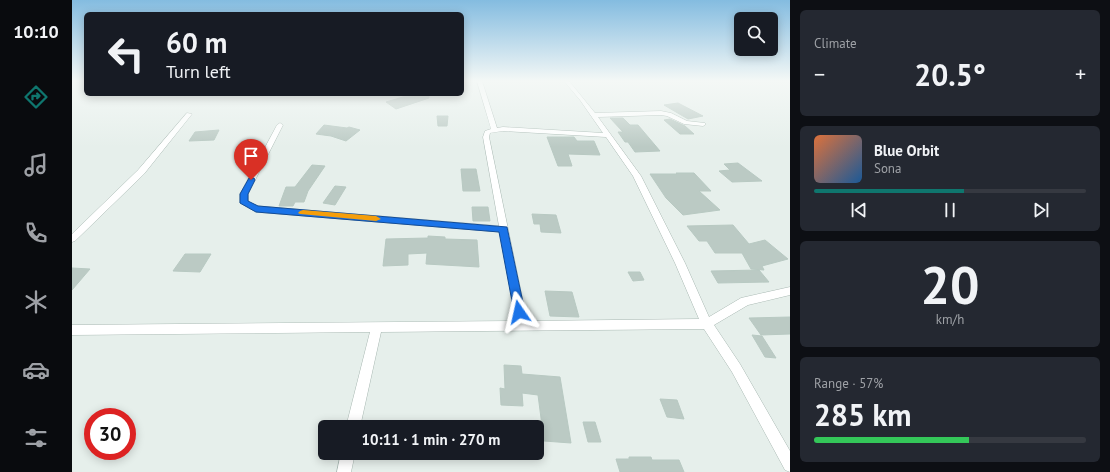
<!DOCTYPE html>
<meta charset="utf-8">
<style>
:root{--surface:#171b24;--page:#242831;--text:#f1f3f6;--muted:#9ea1a6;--line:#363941;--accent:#0f766e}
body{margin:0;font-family:"PT Sans",sans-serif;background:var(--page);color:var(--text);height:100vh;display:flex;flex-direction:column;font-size:15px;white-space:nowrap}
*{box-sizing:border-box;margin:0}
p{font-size:13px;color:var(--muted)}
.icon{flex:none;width:22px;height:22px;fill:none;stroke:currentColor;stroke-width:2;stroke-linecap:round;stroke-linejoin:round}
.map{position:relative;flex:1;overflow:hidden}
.drawer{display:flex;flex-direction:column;gap:10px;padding:10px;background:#0d0f14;width:320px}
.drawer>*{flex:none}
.top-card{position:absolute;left:12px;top:12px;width:380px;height:84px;border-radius:6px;box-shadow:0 2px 10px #0003;background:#171b24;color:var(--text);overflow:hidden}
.tools{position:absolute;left:662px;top:12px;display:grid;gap:8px}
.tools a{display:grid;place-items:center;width:44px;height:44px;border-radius:6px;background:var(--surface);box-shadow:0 2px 10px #0003;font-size:20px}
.speed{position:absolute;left:12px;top:408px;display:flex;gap:8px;font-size:20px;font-weight:700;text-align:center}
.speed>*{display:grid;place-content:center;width:52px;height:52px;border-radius:50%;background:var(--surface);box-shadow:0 2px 10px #0003;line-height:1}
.speed .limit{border:6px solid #d22;background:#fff;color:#111}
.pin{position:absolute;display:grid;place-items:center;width:34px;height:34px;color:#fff;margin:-41px -17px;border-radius:50% 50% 50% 0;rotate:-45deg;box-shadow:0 0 4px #0007}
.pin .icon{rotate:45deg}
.me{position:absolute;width:44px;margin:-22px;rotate:349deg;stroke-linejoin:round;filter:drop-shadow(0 0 3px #0008)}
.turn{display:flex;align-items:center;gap:14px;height:84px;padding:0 16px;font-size:18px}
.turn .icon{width:52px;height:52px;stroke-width:2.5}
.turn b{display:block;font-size:28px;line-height:34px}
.big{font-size:30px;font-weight:800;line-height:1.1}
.drawer .card{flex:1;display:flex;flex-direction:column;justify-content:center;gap:6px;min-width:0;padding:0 14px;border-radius:6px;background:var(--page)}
.drawer .dial{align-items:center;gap:0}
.dial b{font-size:52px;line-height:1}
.song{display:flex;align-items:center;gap:12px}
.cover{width:48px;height:48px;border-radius:6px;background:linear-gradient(135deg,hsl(20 70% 55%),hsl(210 70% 35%))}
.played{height:4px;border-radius:2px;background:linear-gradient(90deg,var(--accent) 55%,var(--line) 55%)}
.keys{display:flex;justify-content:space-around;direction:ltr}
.heat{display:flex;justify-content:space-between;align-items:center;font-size:22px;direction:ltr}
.charge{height:6px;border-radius:3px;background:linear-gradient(90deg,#34c759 57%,var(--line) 0)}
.trip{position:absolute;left:246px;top:420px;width:226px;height:40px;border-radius:6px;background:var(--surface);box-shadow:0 2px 10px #0003;font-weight:800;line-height:40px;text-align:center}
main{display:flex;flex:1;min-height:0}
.tabs{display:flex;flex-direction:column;width:72px;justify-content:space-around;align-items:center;background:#090b0e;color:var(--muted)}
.tabs .icon{width:28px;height:28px}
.tabs .active{color:var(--accent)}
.tabs b{font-size:18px;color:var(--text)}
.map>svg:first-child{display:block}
.building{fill:#bbcac4;stroke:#b8c9c2}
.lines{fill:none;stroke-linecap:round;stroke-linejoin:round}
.street-casing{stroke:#a8b8b2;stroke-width:1}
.street{fill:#fff;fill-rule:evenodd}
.route{fill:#1a73e8;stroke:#114b97}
.slow{fill:#f59e0b}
</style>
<main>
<nav class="tabs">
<b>10:10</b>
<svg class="icon active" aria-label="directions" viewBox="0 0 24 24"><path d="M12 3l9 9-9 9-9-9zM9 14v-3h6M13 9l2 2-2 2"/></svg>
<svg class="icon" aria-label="music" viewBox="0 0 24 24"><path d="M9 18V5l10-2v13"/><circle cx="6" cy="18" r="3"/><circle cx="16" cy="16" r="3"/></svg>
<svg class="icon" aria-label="phone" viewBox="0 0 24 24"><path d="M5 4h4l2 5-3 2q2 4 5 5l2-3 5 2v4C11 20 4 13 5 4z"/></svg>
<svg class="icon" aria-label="climate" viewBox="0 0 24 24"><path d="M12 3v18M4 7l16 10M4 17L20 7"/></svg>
<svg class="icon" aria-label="car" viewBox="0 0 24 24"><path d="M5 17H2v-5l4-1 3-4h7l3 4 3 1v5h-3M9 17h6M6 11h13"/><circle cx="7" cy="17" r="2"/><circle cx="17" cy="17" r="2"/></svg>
<svg class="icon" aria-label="filters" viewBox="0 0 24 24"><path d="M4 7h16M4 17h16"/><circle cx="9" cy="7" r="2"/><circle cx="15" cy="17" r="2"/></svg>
</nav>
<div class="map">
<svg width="718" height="472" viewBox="0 0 718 472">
<rect width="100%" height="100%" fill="#e6efeb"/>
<path class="building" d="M357 96V98L324 109 314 102 331 97Z
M606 103 631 116 616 119 592 105Z
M365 116H376L375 126H366Z
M538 118H551L558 125H566L588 151 563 152 556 142H553L546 132H551Z
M598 119 613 126 622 134H608L592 120Z
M252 125 275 128 277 127 288 130 274 141 259 136 244 134Z
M147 130 142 140 117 141 123 132Z
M475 137H502L505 141H522L528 155 496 154 500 166H486Z
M666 163 690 181 660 182 647 171 658 170 652 164Z
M240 165 253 166 236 191 232 202H223L221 206H207L214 187H223Z
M389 169H404L408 191H391Z
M604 173H622L639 191H627L648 210 611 215 594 198 578 174H605Z
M263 186 274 187 263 205 251 203Z
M400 207H416L418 221H401Z
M460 214 484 215 489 233 469 232 468 224H462Z
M661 225 677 244 693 240 716 259 690 266 692 270 679 269 670 253H643L635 241H627L615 226Z
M356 236 373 237V239L405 240 407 267 354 264 355 253 336 254V265L311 266 314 239 356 238Z
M113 254H139L128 272 101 271Z
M0 268 18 269 0 290Z
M687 270 697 282 646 283 639 271Z
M556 272H568L572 280 561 281Z
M473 291 500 292 507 317 478 316Z
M718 317V334L689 335 677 318Z
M680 335 690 336 704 358 693 357Z
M432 365 449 366 450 374 488 377 499 443 472 441 466 395 450 393 451 406 429 405 428 388 433 389Z
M588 399 605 400 612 419 595 417Z
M511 422H523L529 442H516Z
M557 457H579L580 460H607L612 472H548L544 459H557Z"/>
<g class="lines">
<defs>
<path id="street" d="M405 81H410L425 128 431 127 531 133 508 100 492 81H497L523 113 589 111 599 113 615 121 633 123V125L631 126 612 124 595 116 589 115 526 117 569 176 613 263 637 317 669 298 718 287V295L676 305 642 325 668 364 718 451V472L713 470 660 372 632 329 309 332 288 427H274L298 332 0 335V325L444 321 428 232 184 212 168 203V194L205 125 208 123 211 125 176 194V202L186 206 427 226 411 137 413 131 419 129ZM431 131 534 137 561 176 603 263 627 319 455 321 417 137 418 133Z
M115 113 120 114 72 174 3 241 0 242V234L66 170Z
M269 453H283L279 472H265Z"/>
</defs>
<use href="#street" class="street-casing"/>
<use href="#street" class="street"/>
</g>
<linearGradient id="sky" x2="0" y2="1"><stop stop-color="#84bce0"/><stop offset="0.55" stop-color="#f4f8f6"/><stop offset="1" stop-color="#f4f8f6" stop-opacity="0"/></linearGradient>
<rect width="718" height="147" fill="url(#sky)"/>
<path class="route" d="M177 178H182L183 180 176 194V201L186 206 435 227 453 312 451 315 447 317 443 315 442 312 427 232 184 212 168 203V194Z"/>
<path class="slow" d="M231 210 304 216 309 219 304 221 228 214 226 213 228 211Z"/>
</svg>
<div class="tools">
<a><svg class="icon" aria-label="search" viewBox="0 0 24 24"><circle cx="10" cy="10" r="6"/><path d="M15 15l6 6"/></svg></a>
</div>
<div class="speed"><div class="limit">30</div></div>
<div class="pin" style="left:179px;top:180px;background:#d93025"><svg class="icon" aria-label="arrive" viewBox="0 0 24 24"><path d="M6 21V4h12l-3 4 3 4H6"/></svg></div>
<svg class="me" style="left:447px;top:312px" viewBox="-20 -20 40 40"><path d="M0-17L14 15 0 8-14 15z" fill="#1a73e8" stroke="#fff" stroke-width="4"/></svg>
<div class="trip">10:11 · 1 min · 270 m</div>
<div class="top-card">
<div class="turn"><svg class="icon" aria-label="left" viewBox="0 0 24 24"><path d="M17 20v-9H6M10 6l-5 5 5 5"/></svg><div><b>60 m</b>Turn left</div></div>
</div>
</div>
<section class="drawer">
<div class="card"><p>Climate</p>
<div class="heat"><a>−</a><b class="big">20.5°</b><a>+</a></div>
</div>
<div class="card">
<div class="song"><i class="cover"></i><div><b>Blue Orbit</b><p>Sona</p></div></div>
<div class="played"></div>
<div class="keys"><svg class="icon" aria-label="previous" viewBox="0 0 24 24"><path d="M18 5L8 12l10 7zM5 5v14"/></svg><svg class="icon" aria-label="pause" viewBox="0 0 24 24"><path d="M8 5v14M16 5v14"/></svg><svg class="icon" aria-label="next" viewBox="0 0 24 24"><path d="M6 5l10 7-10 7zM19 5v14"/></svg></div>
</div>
<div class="card dial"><b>20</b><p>km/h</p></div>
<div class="card"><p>Range · 57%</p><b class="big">285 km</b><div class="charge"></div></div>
</section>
</main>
